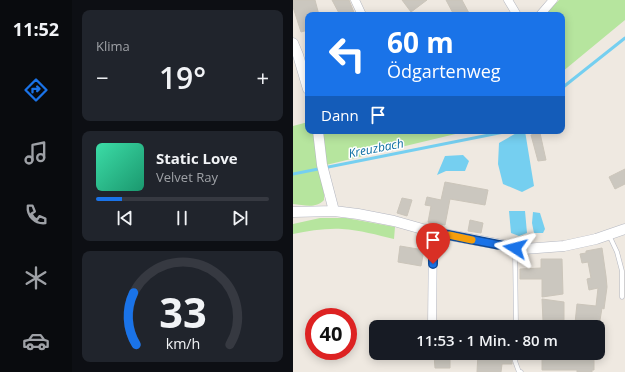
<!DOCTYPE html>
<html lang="de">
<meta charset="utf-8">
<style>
:root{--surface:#171b24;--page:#20242c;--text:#f1f3f6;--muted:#9ea1a6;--line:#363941;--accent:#1a73e8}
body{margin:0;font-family:"Open Sans",sans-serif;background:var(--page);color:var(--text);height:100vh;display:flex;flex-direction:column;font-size:15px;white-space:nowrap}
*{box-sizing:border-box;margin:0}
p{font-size:13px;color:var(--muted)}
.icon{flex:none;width:22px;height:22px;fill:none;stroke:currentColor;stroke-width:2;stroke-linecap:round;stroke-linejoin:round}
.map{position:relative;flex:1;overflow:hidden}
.details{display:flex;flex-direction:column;gap:10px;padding:10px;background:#0d0f14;width:221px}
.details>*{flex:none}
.banner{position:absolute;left:12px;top:12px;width:260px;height:122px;border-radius:8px;box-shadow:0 2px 10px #0003;background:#1a73e8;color:#fff;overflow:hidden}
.speed{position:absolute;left:12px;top:308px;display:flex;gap:8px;font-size:20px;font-weight:700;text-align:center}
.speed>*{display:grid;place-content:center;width:52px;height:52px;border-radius:50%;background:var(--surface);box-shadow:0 2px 10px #0003;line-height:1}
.speed .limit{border:6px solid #d22;background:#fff;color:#111}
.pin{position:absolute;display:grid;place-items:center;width:34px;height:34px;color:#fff;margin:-41px -17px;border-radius:50% 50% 50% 0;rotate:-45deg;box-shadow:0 0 4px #0007}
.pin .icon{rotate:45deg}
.me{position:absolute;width:44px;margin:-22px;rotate:279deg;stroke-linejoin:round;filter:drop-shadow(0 0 3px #0008)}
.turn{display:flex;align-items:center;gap:14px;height:84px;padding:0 16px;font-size:18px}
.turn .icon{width:52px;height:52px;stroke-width:2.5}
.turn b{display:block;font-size:28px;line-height:34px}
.then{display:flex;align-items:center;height:38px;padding:0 16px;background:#0003;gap:8px;font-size:15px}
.big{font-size:30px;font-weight:600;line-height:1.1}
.details .tile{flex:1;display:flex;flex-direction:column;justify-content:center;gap:6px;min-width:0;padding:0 14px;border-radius:8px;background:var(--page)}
.details .dial{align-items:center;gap:0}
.dial svg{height:104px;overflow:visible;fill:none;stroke:var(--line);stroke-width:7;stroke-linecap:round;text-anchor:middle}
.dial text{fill:var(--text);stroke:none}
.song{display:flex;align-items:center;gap:12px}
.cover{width:48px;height:48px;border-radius:6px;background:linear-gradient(135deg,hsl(160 70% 55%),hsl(160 70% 35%))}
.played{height:4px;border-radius:2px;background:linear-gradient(90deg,var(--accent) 15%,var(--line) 15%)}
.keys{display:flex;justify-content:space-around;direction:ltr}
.heat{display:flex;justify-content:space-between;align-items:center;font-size:22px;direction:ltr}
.trip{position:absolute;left:76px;top:320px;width:236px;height:40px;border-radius:8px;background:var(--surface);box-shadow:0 2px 10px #0003;font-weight:600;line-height:40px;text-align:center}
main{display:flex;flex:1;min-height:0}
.tabs{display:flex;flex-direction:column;width:72px;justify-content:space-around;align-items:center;background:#090b0e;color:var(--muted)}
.tabs .icon{width:28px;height:28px}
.tabs .active{color:var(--accent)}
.tabs b{font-size:18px;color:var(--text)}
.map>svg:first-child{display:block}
.green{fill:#b6e59e}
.water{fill:#75cff0}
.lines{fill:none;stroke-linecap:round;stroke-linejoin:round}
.stream{stroke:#75cff0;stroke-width:3}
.building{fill:#cbc7bf;stroke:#cbc5ba}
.service-casing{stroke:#b4b7c1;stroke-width:5}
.minor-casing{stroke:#b4b7c1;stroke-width:9}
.tertiary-casing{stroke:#b4b7c1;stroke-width:11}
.service{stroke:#fff;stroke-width:4}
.minor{stroke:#fff;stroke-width:8}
.tertiary{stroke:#fff;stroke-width:10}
.route-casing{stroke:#114b97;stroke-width:10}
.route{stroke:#1a73e8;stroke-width:7}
.slow{stroke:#f59e0b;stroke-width:7}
.labels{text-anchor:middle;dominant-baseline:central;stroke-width:3;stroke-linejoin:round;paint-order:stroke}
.water-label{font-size:12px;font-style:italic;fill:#0d6fa3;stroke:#fff}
</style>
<main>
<nav class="tabs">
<b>11:52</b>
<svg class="icon active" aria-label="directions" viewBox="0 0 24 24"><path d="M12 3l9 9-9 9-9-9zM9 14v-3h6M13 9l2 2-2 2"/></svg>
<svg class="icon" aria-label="music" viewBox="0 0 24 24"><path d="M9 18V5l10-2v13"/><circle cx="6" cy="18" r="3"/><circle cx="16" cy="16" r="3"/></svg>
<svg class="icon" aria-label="phone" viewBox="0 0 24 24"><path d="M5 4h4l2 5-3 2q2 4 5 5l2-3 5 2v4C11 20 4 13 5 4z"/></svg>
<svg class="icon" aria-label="climate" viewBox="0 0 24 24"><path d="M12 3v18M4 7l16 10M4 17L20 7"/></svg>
<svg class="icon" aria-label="car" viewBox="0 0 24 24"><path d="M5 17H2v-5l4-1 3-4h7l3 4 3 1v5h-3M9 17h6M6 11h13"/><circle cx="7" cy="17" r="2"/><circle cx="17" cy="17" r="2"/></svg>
</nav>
<section class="details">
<div class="tile"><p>Klima</p>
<div class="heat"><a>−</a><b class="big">19°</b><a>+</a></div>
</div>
<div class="tile">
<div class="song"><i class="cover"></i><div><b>Static Love</b><p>Velvet Ray</p></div></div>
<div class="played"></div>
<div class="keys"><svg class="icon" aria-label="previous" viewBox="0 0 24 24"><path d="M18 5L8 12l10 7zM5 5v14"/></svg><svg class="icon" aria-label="pause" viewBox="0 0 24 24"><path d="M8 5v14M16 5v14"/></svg><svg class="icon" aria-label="next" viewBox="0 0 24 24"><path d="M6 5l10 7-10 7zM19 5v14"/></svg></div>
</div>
<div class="tile dial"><svg viewBox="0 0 100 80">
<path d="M14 69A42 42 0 1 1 86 69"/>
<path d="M14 69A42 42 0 0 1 12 29" stroke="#1a73e8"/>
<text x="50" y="56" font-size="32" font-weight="700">33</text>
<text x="50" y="72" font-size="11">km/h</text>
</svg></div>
</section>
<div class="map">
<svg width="332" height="372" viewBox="0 0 332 372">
<rect width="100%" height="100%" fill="#efe9e1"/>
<path class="green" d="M266 0H332V20L269 72V15H252Z
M15 122V131H20L31 194V200C23 209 11 205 0 204V126Z
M29 131H175L33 165Z
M27 218H53L102 227 101 239C84 235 67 230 49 229 33 228 16 231 0 234V224Z"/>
<path class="water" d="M227 131H232L241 186 229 192 210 184 205 164 206 143Z
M170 155 176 161 172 171H153L144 175 152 156Z
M216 211H232L234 233 226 236 218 233Z
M240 212 247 213 252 229 250 233H241L239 223Z"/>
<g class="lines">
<path class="stream" d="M269 88 332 38
M0 174 216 131"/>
</g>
<path class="building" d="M0 0H22L26 15H15V30L8 32 0 7Z
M39 0H56L62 15H47Z
M109 0H134L118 12Z
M153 0H169L177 15H161Z
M247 133 253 160 245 161 238 135Z
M332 169V184L322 189 316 177Z
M152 182 195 190 192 205 157 199 152 225 135 222 138 206 132 205 134 197 148 200Z
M109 198 119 200 114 216 104 213Z
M177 220 190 223 188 233 175 231Z
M107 246 131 250 128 266 105 262Z
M309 248 313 276 314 287 311 309 309 308 306 326 282 323 284 304 303 306 305 288 296 290 294 279 298 278 295 262 289 263 287 254 293 253V251Z
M248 259H269L270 294 249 297V279H227V269L248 268Z
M249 299 271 302V320L250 321Z
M185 353H219V364H209L208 372H184Z
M249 353H301V370H299V372H284V370H249Z
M141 355H157V368H142Z"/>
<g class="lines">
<defs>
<path id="service" d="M316 235 324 252 329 271V297
M222 248 223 327
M223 353 222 361 226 372H228"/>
<path id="minor" d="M62 0 69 15
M215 0 224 15
M247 15 260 0
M139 327 140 232"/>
<path id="tertiary" d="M0 43 5 55 15 89
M25 131 29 165 41 211
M0 212 41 211 65 214 101 221 140 232 231 249 271 246 303 239 332 229"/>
</defs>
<use href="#service" class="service-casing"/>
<use href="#minor" class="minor-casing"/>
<use href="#tertiary" class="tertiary-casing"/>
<use href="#service" class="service"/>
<use href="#minor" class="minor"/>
<use href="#tertiary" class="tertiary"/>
</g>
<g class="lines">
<defs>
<path id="route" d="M140 264V232L222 248"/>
</defs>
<use href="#route" class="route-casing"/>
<use href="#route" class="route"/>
<path class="slow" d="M156 235 179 240"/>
</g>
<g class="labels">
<g class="water-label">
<text transform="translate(83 148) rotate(-11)">Kreuzbach</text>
</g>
</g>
</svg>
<div class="speed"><div class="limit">40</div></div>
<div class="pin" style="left:140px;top:264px;background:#d93025"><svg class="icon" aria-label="arrive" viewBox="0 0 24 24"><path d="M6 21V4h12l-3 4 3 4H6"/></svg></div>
<svg class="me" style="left:222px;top:248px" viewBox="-20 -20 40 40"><path d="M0-17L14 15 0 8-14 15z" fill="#1a73e8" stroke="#fff" stroke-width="4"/></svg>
<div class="trip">11:53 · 1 Min. · 80 m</div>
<div class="banner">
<div class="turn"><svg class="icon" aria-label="left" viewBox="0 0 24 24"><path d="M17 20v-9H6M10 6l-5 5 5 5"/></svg><div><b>60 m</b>Ödgartenweg</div></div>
<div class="then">Dann<svg class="icon" aria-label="arrive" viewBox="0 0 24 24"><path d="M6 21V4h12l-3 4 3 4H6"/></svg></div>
</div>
</div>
</main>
